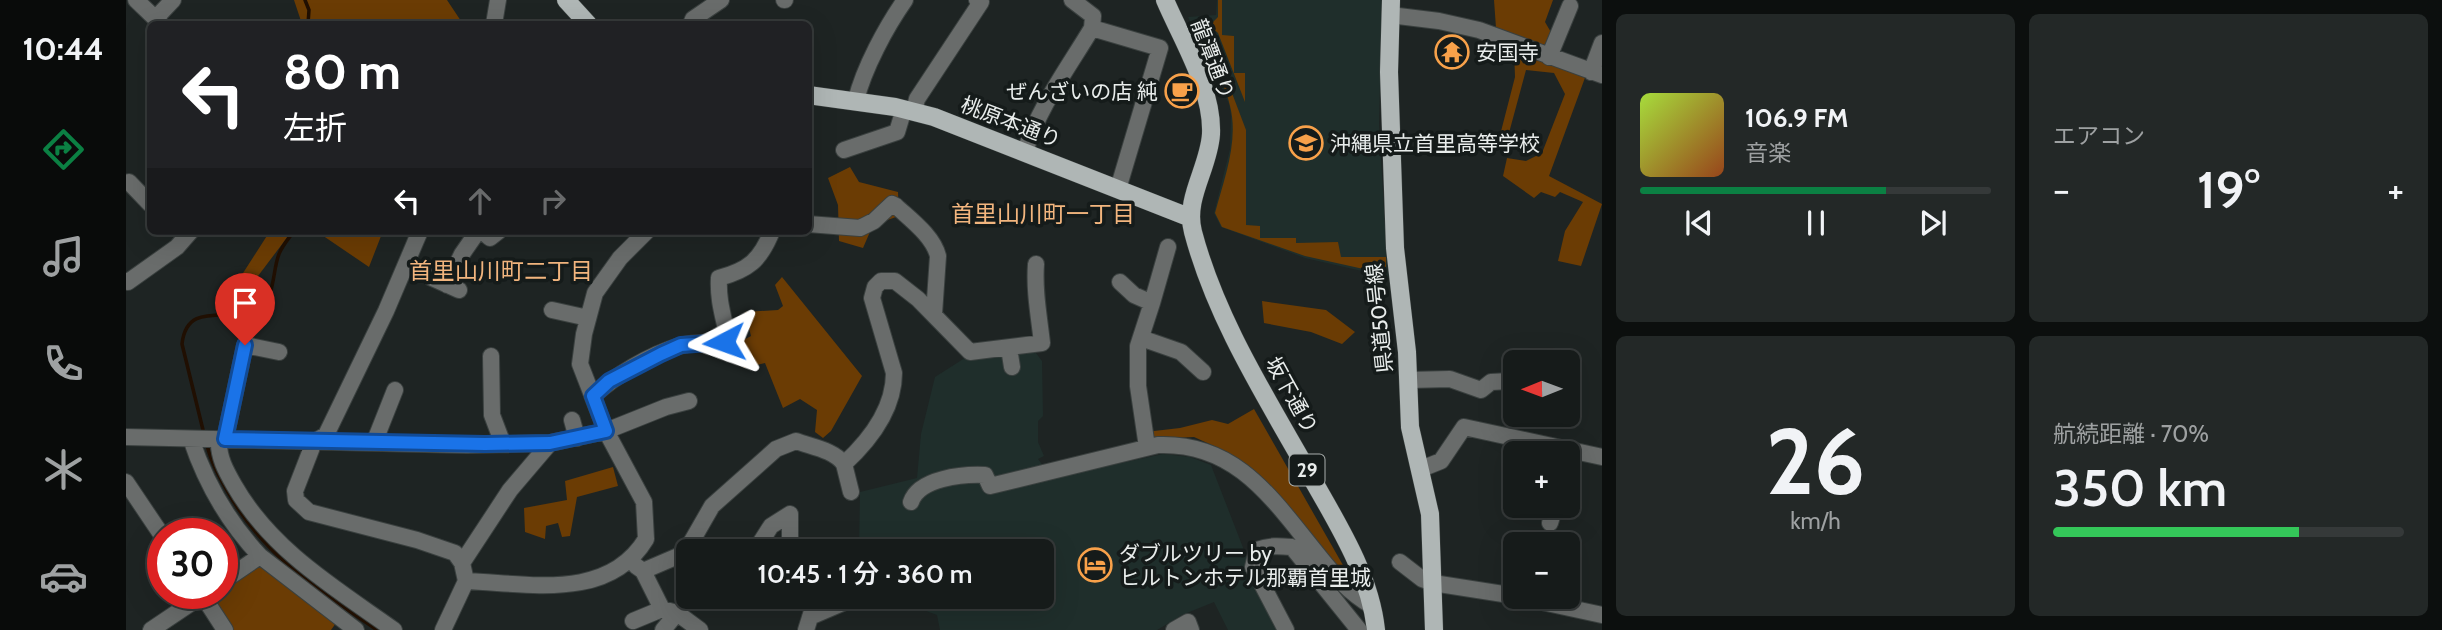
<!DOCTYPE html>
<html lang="ja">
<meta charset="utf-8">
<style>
:root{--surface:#161b1a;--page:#232827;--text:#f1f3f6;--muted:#9ea1a2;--line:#353939;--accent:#0b8043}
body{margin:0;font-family:Cabin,"Noto Sans JP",sans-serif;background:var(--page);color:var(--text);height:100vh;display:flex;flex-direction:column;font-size:26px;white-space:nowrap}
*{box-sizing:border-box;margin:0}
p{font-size:23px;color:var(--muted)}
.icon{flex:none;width:38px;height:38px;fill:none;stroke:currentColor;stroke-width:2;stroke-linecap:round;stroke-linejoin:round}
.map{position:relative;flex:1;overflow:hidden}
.drawer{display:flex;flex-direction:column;gap:14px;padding:14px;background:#0c0f0e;width:840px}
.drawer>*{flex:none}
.top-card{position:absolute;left:21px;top:21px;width:665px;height:214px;border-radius:10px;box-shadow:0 7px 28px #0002,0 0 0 2px var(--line);background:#202124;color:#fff;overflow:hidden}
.needle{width:46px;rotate:269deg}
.fabs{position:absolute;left:1377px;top:350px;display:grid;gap:14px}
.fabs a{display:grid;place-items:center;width:77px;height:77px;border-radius:10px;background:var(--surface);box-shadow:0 7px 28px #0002,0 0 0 2px var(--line);font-size:35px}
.speed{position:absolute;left:21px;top:518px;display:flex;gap:14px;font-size:35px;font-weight:700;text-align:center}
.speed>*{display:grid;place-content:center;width:91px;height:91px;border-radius:50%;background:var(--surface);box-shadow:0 7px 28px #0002,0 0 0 2px var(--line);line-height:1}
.speed .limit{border:10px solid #d22;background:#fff;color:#111}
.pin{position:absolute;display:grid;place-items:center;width:60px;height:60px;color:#fff;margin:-72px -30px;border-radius:50% 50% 50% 0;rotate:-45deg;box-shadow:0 0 7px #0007}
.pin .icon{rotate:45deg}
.me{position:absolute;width:77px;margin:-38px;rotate:266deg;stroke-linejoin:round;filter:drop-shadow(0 0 5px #0008)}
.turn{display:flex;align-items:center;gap:24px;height:147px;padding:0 21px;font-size:32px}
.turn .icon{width:91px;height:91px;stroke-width:2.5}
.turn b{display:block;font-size:49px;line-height:60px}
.lanes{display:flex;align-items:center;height:66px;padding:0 21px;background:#0003;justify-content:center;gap:35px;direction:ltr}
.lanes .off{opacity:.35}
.big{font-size:52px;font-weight:600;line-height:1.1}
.drawer .widget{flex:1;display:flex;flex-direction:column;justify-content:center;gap:10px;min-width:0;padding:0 24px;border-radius:10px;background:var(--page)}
.drawer .dial{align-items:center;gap:0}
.dial b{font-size:91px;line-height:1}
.song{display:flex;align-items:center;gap:21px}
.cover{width:84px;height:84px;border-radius:10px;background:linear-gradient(135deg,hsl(80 70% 55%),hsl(20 70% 35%))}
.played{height:7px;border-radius:4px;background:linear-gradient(90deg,var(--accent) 70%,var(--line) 70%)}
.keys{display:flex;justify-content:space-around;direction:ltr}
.heat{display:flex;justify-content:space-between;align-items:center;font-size:38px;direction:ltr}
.charge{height:10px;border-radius:5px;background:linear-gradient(90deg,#34c759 70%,var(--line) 0)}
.drawer .tiles{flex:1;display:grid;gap:14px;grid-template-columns:repeat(2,1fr)}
.trip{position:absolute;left:550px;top:539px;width:378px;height:70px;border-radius:10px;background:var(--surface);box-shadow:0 7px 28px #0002,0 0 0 2px var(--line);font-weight:600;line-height:70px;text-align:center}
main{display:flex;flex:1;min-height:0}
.tabs{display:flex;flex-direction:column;width:126px;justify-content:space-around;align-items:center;background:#090b0a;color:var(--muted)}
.tabs .icon{width:49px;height:49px}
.tabs .selected{color:var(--accent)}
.tabs b{font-size:32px;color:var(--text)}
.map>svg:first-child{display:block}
.built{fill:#1f2e2b}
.green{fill:#6b3c04}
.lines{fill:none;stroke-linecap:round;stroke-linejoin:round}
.stream{stroke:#200f02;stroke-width:3.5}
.minor-casing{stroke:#3a403f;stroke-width:18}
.major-casing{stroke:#3a403f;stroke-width:19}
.minor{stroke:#696c6b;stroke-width:16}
.major{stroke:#afb6b5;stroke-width:18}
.route-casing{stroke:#114b97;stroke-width:18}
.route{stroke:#1a73e8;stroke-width:12}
.labels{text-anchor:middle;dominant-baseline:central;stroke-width:7;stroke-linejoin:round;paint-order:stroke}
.shield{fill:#151b1a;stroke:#a9aead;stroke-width:2}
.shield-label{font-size:19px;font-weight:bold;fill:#e9edec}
.poi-label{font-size:21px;fill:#e9edec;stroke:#151b1a;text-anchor:start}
.street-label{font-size:21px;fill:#e9edec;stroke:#151b1a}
.neighbourhood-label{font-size:23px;fill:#f2b57e;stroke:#151b1a}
</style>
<main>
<nav class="tabs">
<b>10:44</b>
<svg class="icon selected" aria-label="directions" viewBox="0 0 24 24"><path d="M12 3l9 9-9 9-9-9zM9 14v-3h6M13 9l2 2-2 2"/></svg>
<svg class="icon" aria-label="music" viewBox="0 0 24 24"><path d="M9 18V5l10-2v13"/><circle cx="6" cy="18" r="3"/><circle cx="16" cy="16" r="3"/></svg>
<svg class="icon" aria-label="phone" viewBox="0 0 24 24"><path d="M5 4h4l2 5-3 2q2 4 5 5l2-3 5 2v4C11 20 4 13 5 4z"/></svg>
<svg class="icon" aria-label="climate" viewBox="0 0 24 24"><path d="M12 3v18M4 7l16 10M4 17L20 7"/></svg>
<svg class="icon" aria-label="car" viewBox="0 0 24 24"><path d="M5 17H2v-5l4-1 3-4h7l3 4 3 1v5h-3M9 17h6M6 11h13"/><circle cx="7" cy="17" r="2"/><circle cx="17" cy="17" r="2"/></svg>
</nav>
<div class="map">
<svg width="1476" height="630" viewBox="0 0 1476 630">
<rect width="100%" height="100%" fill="#1e2423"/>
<path class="built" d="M1091 0H1256L1253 124 1262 277 1179 258 1095 227 1088 213 1104 149 1105 115 1103 104 1062 17 1090 15Z
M853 349H907L916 361 917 416 912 421V442L918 456 912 459 926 478 1037 454 1064 457 1085 465 1123 563 1158 630H1102L1088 602 1056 615 1031 630H814L811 615 762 597H915V551H733L734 492 791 478 795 434 809 377Z"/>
<path class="green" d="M168 0H321L337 24H176Z
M1092 0H1096V35L1108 36V73H1119V102L1092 33 1084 26 1070 23 1087 22 1092 17Z
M1368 0H1427L1419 22 1426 34 1422 46 1410 44 1370 28Z
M1072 36H1078L1087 43 1120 130V225L1134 226V238H1170V243L1212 242 1215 257H1260V274L1179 256 1096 227 1089 213C1098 179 1113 141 1104 106 1099 81 1081 59 1072 36Z
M1388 48 1460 75 1423 176 1476 204 1455 266 1432 261 1439 231 1457 202 1434 192 1429 197 1415 192 1408 198 1377 176 1381 158 1400 161 1416 153 1439 94 1428 73 1400 70 1380 144 1372 143 1389 77Z
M724 167 733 182 772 192 773 216 747 225 737 248 713 241 712 205 702 178Z
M144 231H166L129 280 110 284Z
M190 231H257L243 267Z
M656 277 736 376 705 431 697 438 689 432 691 410 674 399 657 408 639 363 618 368 612 343 625 336 619 312 652 310 657 306 649 285Z
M1136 301 1200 310 1229 332 1216 344 1185 332 1138 323Z
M1128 409 1222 574 1221 578 1178 525 1125 471 1088 446 1068 437 1026 439 1025 432 1028 431 1054 428 1086 420 1102 424Z
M487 467 492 486 451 497 444 536 436 537 432 523 420 526 419 539 399 532 398 508 441 500 439 481Z
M131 566H136L210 623 205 630H105L85 600 86 594 96 593V587Z"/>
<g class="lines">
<path class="stream" d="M179 0 183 10 182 24
M78 434 56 344C61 298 106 325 132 309 150 297 146 271 153 254 156 246 163 238 168 231
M81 445C85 462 94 478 103 494 139 557 193 590 251 630"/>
<defs>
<path id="minor" d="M10 0 35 24
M658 0H659
M1264 15 1313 21 1353 30 1476 75
M29 19 47 0
M368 24 372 0
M565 24 567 19 595 0
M966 28 1034 48 992 189
M1423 57 1444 6
M1465 72 1476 43
M730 100C738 68 760 27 779 0
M788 111 791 99 855 2 851 0
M718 150 771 132 778 109
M899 152C912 108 942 68 966 28L967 16 946 0
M3 182 24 204
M682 224 734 228 748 221 766 204 770 206C785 220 807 236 812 256L808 314
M294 231 260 311 200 435 188 442 169 491 170 500 183 512 291 540 329 553 336 563 340 581 317 630
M356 231 364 238 373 231
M304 277 333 290
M0 281 2 282 51 247 65 231
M994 282 1008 295 1026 303 1012 346V386L1021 447
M321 285 336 254 352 231
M1026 303 1042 247
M426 310 462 318
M1015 338 1055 352 1077 372
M883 348 886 367
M603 354C597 340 602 338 599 325 595 308 592 295 593 278 622 270 634 261 646 231
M365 356 366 415 377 444
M1282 380 1324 379 1355 390 1365 382 1384 381
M467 396C490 375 523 355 553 346 567 342 584 343 598 342
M446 420 451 438
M0 437 341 445 424 443 480 431 540 407 563 401
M65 439C80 484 102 522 134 556
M99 439 119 345 153 352
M93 440C92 457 100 471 108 485 145 550 209 588 268 630
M248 443 269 390
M718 464 725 492
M1295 469 1315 461 1338 427 1476 457
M0 482 37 537
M785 502C793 478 837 474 859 475L864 486 1032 445C1111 442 1147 500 1192 555 1208 575 1223 593 1246 606
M664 514V551
M1424 523 1429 506
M629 551 645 526 664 514
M1274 562 1296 579 1307 583 1390 596
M336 563 384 490 424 443
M510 566 517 571 536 609 551 613 574 630
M517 571 559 553 586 506 650 449 670 441C686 447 708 450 718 464 743 441 768 409 768 373L746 298 749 287 755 281H769L792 299 844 352 916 343C913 316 908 291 910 264
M340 581C401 583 482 602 520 539L518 502 480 431 454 364 458 334 469 293 494 258 521 231
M96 582 134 556 230 630
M75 593 99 630
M1393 597 1476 615
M684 617 726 599V597
M507 621 536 609
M25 630 80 593
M537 630 551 613
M680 630 687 608 683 597
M1048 630 1062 622 1065 630
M1160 630 1127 567 1131 550C1143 545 1154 546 1166 547L1233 630"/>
<path id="major" d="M440 0 462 24
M1039 0C1056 40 1087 89 1085 134 1083 168 1058 198 1067 232 1090 319 1140 397 1184 475 1211 523 1244 574 1250 630
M1265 0 1263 72 1269 248 1281 352 1284 427 1304 514 1308 630
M682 95 769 107 808 117 1065 218"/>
</defs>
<use href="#minor" class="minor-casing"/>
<use href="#major" class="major-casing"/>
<use href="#minor" class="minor"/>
<use href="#major" class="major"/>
</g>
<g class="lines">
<defs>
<path id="route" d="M119 345 99 439 359 444 424 443 480 431 467 396 483 381 535 354 555 345 598 342"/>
</defs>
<use href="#route" class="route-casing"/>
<use href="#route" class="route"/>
</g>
<defs>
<symbol id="temple-ring" viewBox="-11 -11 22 22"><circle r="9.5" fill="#151b1a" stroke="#f8a14a" stroke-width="1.5"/><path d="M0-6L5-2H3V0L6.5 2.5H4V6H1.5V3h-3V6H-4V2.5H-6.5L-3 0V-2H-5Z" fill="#f8a14a"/></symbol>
<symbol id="cafe-ring" viewBox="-11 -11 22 22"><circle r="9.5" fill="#151b1a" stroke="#f8a14a" stroke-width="1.5"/><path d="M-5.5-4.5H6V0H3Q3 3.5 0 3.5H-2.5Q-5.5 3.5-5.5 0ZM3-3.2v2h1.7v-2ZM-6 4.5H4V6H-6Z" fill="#f8a14a"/></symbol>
<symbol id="school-ring" viewBox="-11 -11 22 22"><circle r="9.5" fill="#151b1a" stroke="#f8a14a" stroke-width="1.5"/><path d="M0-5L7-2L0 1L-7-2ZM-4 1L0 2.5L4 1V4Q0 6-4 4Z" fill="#f8a14a"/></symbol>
<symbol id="hotel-ring" viewBox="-11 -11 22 22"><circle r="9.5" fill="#151b1a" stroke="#f8a14a" stroke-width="1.5"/><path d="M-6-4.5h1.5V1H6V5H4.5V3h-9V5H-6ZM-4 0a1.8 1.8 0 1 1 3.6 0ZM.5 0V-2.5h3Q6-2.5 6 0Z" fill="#f8a14a"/></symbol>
</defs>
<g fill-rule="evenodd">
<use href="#temple-ring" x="1307" y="33" width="38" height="38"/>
<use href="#cafe-ring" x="1037" y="72" width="38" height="38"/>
<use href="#school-ring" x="1161" y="124" width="38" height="38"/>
<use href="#hotel-ring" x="950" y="546" width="38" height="38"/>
</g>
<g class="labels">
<rect class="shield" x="1163.5" y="454.5" width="35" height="31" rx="5"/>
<g class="shield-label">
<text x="1181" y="470">29</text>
</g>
<g class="poi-label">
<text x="1350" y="52">安国寺</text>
<text x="1032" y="91" text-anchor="end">ぜんざいの店 純</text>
<text x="1204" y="143">沖縄県立首里高等学校</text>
<text x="993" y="553">ダブルツリー by<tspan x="993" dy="24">ヒルトンホテル那覇首里城</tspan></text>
</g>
<g class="street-label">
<text transform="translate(1087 59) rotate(69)">龍潭通り</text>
<text transform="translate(885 122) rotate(21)">桃原本通り</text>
<text transform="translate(1253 318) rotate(-96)">県道50号線</text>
<text transform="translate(1166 395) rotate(61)">坂下通り</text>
</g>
<g class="neighbourhood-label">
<text x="917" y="214">首里山川町一丁目</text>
<text x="375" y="271">首里山川町二丁目</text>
</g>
</g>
</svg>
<div class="fabs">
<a><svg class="needle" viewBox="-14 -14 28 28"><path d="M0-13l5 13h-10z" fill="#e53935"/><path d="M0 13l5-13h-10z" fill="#9ea1a2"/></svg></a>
<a>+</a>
<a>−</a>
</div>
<div class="speed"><div class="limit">30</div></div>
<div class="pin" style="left:119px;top:345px;background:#d93025"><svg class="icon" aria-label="arrive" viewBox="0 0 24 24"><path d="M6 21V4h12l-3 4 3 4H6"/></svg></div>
<svg class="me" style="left:598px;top:342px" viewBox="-20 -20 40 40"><path d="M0-17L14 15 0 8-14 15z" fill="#1a73e8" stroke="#fff" stroke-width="4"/></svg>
<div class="trip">10:45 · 1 分 · 360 m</div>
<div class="top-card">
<div class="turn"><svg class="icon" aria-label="left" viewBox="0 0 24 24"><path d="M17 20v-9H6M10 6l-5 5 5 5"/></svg><div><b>80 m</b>左折</div></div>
<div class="lanes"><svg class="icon" aria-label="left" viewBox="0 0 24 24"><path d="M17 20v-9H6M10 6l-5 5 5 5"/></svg><svg class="icon off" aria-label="ahead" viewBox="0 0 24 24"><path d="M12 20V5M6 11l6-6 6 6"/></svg><svg class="icon off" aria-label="right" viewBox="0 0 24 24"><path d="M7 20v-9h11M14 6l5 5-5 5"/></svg></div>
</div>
</div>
<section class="drawer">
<div class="tiles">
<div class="widget">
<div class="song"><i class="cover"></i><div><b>106.9 FM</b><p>音楽</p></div></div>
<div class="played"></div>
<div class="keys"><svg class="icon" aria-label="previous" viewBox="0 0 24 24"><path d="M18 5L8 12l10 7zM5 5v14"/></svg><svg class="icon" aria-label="pause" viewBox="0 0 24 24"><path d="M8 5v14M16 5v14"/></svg><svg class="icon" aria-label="next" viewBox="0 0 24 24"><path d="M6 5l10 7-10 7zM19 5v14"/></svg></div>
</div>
<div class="widget"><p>エアコン</p>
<div class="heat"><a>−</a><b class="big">19°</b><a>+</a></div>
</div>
<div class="widget dial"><b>26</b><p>km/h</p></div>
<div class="widget"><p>航続距離 · 70%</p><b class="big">350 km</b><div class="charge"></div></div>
</div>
</section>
</main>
